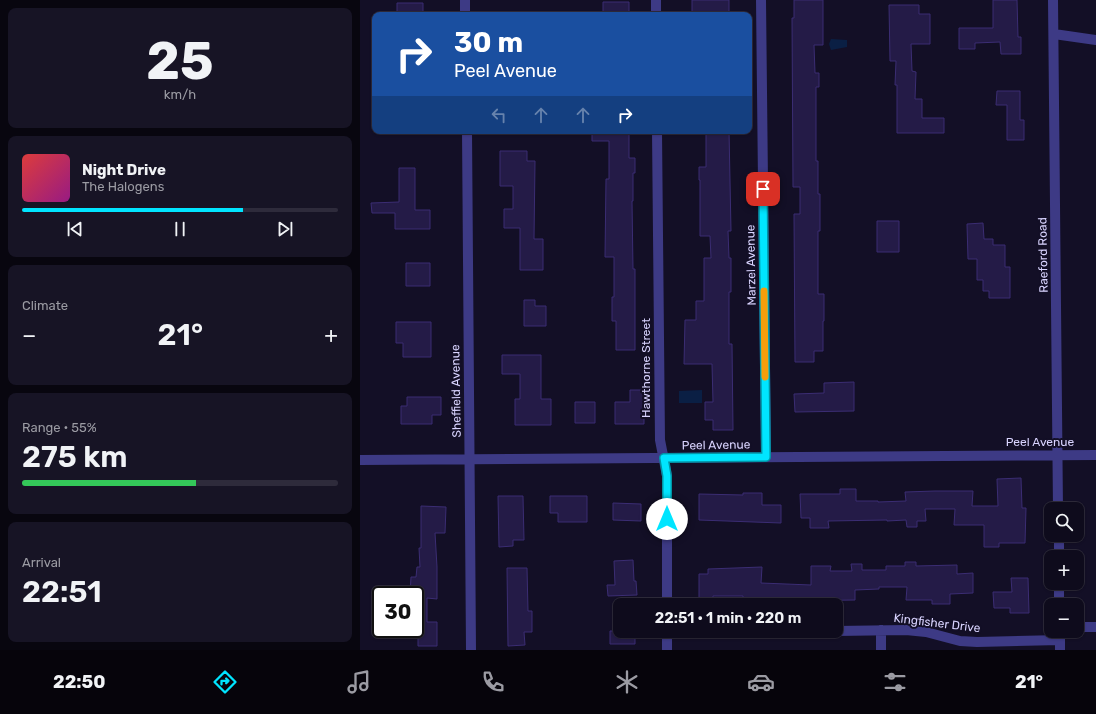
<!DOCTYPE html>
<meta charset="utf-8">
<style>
:root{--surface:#0e0b1c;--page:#171425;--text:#f1f3f6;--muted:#9b9ba3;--line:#2e2b3b;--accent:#00e5ff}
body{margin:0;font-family:Rubik,sans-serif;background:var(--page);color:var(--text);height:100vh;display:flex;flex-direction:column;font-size:15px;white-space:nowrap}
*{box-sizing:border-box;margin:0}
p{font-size:13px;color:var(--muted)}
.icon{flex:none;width:22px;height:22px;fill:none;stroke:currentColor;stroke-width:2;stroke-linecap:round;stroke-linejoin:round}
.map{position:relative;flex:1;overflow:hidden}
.drawer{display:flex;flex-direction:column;gap:8px;padding:8px;background:#08060f;width:360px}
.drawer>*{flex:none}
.top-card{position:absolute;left:12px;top:12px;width:380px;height:122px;border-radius:8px;box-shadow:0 1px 3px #0004,0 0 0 1px var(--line);background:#1a4fa0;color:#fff;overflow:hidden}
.controls{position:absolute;left:684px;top:502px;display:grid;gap:8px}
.controls a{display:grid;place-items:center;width:40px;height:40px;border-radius:8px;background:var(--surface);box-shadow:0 1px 3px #0004,0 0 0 1px var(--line);font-size:20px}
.speed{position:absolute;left:12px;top:586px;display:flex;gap:8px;font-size:20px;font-weight:700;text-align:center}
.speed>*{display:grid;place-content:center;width:52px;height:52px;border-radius:50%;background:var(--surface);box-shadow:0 1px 3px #0004,0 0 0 1px var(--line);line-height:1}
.speed .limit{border:2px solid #111;border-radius:6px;background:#fff;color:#111}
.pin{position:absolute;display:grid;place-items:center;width:34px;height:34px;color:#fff;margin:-17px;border-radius:8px;box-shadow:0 2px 6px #0006}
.me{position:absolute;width:44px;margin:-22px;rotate:0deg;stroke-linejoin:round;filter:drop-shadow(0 0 3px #0008)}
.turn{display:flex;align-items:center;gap:14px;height:84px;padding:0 16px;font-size:18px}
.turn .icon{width:52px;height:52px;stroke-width:2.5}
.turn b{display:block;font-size:28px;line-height:34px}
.lanes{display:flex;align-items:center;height:38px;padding:0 16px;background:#0003;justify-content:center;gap:20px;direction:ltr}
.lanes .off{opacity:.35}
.big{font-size:30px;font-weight:600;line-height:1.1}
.drawer .card{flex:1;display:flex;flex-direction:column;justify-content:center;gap:6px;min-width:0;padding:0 14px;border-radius:8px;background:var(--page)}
.drawer .dial{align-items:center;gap:0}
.dial b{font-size:52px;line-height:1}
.song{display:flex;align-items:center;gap:12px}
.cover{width:48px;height:48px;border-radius:6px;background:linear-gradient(135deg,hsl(0 70% 55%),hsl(310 70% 35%))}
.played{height:4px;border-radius:2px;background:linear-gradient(90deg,var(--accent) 70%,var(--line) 70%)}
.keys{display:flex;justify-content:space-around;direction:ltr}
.heat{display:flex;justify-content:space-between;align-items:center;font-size:22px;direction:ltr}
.charge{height:6px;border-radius:3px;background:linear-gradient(90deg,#34c759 55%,var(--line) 0)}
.trip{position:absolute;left:253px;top:598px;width:230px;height:40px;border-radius:8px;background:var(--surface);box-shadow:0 1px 3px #0004,0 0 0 1px var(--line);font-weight:600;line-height:40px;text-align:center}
.tabs{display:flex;height:64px;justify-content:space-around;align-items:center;background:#06040b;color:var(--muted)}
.tabs .icon{width:28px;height:28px}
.tabs .current{color:var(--accent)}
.tabs b{font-size:18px;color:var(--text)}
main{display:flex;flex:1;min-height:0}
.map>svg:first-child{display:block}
.water{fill:#0a1f44}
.building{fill:#241b47;stroke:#3b2d73}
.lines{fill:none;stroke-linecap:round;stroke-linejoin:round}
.minor{stroke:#3d3a85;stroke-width:10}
.route-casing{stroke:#0095a6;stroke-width:10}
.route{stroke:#00e5ff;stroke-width:7}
.slow{stroke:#f59e0b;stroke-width:7}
.labels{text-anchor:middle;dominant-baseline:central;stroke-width:4;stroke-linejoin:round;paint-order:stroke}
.street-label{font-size:12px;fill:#d9d4ff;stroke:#130f26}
</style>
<main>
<section class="drawer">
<div class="card dial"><b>25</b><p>km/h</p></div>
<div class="card">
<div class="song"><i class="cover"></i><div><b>Night Drive</b><p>The Halogens</p></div></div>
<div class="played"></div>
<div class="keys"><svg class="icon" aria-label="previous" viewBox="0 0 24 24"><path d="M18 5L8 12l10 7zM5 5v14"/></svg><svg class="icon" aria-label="pause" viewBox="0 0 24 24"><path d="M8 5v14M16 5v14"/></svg><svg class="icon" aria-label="next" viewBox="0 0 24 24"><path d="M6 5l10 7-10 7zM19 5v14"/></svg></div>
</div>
<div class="card"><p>Climate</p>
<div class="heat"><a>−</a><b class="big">21°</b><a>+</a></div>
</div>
<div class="card"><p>Range · 55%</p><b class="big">275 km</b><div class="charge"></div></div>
<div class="card"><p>Arrival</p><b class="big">22:51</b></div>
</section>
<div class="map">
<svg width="736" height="650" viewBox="0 0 736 650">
<rect width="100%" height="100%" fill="#130f26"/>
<path class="water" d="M471 39 487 40V47L471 50 469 44Z
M342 390V403H319V391Z"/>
<path class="building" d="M332 0H369V15H332Z
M434 0H463V45H454L455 73H459V87H456V161H458V194H460V231H458V294H464V321H463V351H454V362H435L434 214H440V187H433L432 18H434Z
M633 0H657L658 37H661V54H641L640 42 615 43V49H599V28H633Z
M243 2H269V15H243Z
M37 3H63V15H37Z
M529 5H559V14H570V44H551L552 71 556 72 555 99H562V118H584V133H537V85H535L536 61H530Z
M637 91H660V120H664V140H647V105H636Z
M232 131H269V158H275V173H273V201H272L273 269H275V350H256V321H252V297H254V257H245L246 179H249V141H232Z
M346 131H369L371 231H368L369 258H371V292H369V344H372L373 430H353V420H345V402H353L352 364H324L325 320H336V301H344V258H351L350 236H340V180H339V167H346Z
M140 151H167V161H175L174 239H183V270H160V228H144V209H153V186H140Z
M39 168H55V210H70V229H35V213H12L11 203 39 202Z
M517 221H539V252H517Z
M623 223 624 239H633V245H645V267H650V298H629V291H623V280H617V259H608L607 224Z
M46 263H70V286H46Z
M164 300H175V306H186V326H164Z
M36 322H71V357H43V343H36Z
M142 355H181V399H191V425H155V399H160V374H142Z
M494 382V411L435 412 434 394 464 393V383Z
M270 390H284V424H255V402H270Z
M47 397H81V415H72V424H41V406H47Z
M215 402H235V423H215Z
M661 478 662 508H666L665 543H639V547H624V525H594L595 509H565L566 521H557V527H547L546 520 527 521V520L468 521 469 528H450V518H441L440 494H480V489H496V501H518V502L546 501 545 492 575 491H613L612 506H638L637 479Z
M383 493H402V505H421V523L339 520V494L383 495Z
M138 496H163L164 540H153V546L139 547Z
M190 496H227V522H198V513H190Z
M253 503 281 504V521L253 520Z
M61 506 86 507 85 533H75L77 567V599L67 598V622H77V646H58V635H55V595H50L51 577H56L57 567H60L59 548H61Z
M273 560 274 581H276L277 595 248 596 247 585H255L254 561Z
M545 562H556V566L597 565V574L613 573V593L590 594V604H572V600H546L547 587H519V589L495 590V600L421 601V602H383V596H353V602H339V574H348V569L402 567 401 583 451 585V566H471L470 571H492L491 564H502V570H526V566H545Z
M147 568H167L168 611H172V632H164L165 645 148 646Z
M651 578H668L669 613H650V608H634L633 592H652Z
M250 631H275V644H250Z"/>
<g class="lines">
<path class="minor" d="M105 0V15
M296 0V15
M401 0 406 457
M693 0 698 509
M694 34 736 40
M107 131 111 650
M297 131 300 440 307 476V605
M0 460 736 455
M699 535V557
M699 583V605
M717 627H736
M521 630V650
M307 631V650
M476 631 546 630 566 632 600 641 617 642 700 640
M700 631V650
M307 632 427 631"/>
</g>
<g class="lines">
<defs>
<path id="route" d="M307 519V476L304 458 406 457 403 189"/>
</defs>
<use href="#route" class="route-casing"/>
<use href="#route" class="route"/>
<path class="slow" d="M404 291 405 377"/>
</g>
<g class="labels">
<g class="street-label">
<text transform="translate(683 255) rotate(-91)">Raeford Road</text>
<text transform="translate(391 265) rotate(-91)">Marzel Avenue</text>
<text transform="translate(286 368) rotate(-90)">Hawthorne Street</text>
<text transform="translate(96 391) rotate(-91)">Sheffield Avenue</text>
<text x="680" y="442">Peel Avenue</text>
<text transform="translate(356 445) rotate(-1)">Peel Avenue</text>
<text transform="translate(577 623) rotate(7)">Kingfisher Drive</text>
</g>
</g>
</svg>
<div class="controls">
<a><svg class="icon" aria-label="search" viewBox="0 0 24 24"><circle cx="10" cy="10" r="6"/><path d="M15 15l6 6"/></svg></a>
<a>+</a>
<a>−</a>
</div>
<div class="speed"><div class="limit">30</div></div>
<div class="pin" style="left:403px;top:189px;background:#d93025"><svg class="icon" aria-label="arrive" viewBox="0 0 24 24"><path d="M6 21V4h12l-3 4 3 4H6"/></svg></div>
<svg class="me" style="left:307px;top:519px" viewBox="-20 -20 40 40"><circle r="19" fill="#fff"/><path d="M0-13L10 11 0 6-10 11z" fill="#00e5ff"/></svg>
<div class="trip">22:51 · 1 min · 220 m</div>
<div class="top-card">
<div class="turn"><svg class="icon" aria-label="right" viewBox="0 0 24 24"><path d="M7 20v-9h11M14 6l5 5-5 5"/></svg><div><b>30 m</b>Peel Avenue</div></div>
<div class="lanes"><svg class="icon off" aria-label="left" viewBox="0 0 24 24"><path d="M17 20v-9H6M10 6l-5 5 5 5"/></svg><svg class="icon off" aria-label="ahead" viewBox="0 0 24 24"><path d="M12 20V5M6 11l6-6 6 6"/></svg><svg class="icon off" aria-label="ahead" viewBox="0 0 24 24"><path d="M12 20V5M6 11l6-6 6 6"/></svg><svg class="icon" aria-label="right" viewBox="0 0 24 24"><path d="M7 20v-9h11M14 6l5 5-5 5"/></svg></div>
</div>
</div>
</main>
<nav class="tabs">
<b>22:50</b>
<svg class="icon current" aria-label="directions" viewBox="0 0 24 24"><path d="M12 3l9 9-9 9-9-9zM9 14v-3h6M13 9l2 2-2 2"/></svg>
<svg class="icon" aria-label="music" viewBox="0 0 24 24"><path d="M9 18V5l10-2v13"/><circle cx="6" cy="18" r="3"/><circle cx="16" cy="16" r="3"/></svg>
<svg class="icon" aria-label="phone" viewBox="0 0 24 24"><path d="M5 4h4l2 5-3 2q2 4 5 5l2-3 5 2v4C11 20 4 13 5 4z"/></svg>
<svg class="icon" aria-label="climate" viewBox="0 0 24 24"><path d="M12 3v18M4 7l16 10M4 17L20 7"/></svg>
<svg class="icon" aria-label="car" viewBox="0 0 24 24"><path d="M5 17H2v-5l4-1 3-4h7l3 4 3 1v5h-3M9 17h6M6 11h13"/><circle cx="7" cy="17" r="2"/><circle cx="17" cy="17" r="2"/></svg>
<svg class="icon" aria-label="filters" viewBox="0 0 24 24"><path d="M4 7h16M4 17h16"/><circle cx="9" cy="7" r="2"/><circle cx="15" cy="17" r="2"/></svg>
<b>21°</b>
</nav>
